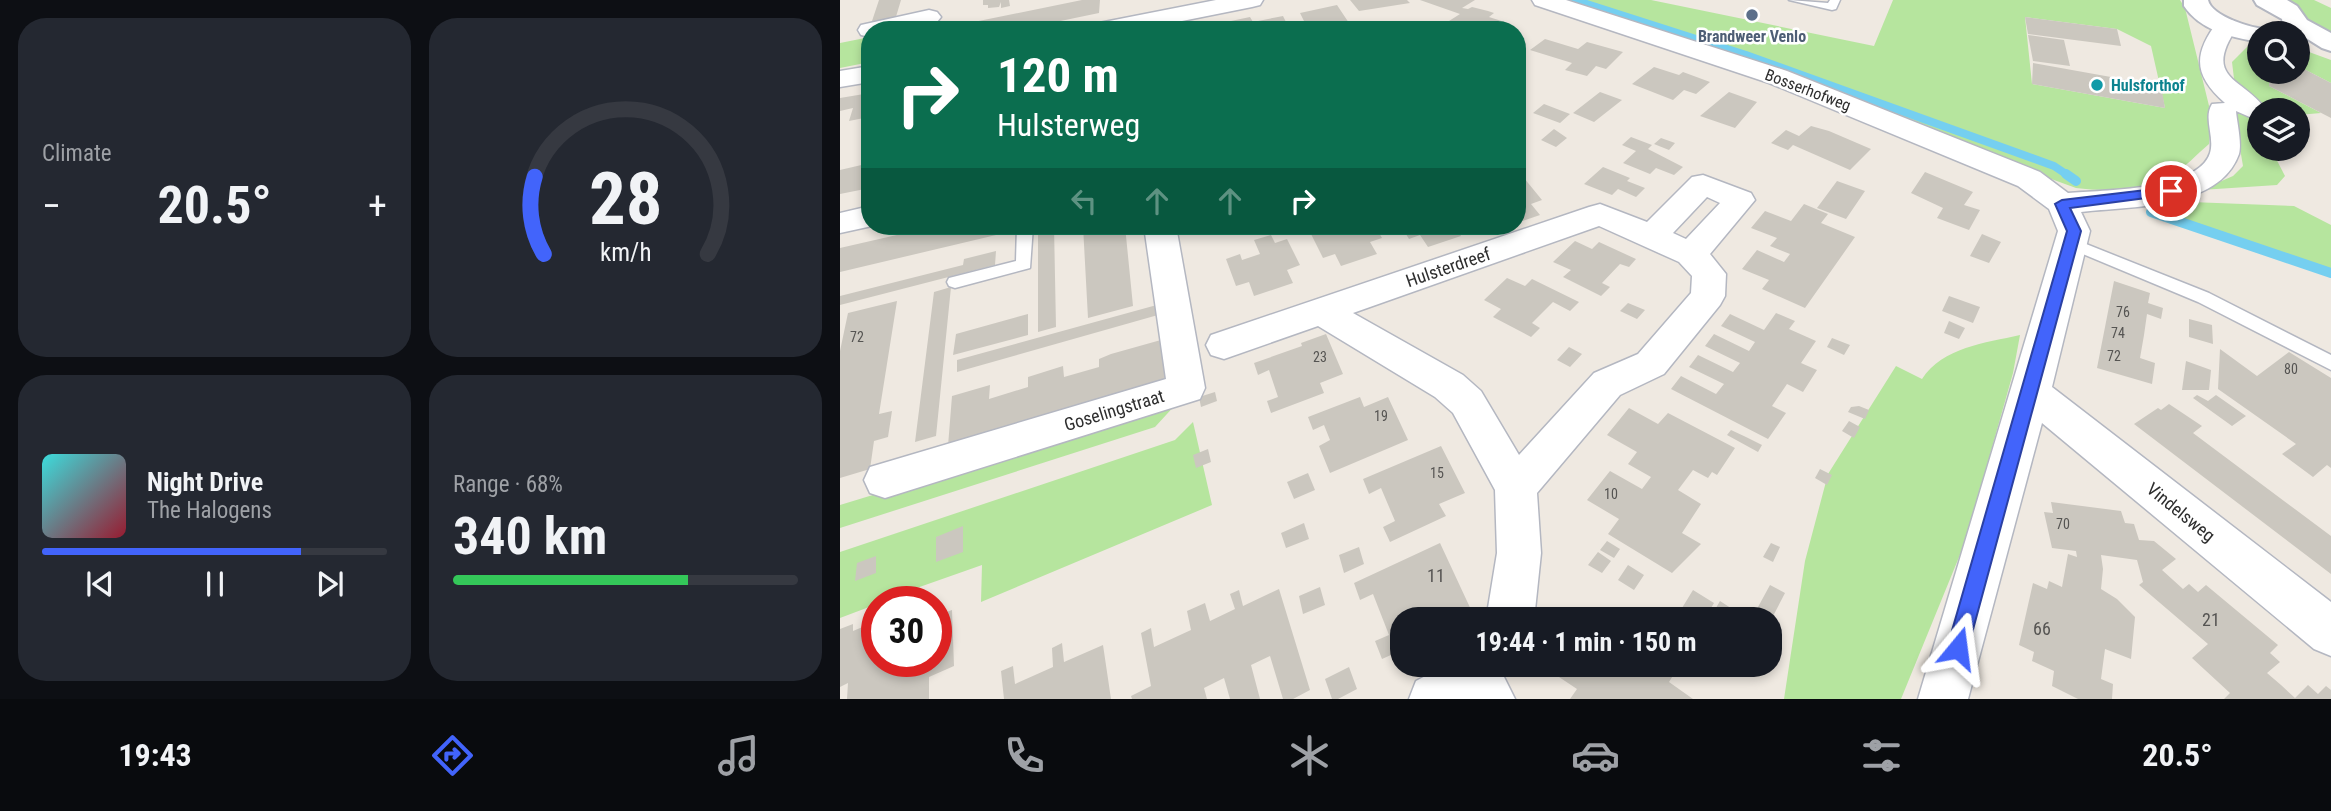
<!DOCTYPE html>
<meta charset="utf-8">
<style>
:root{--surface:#171b24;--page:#242831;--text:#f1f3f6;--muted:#9ea1a6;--line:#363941;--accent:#4264fb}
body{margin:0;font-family:"Roboto Condensed",sans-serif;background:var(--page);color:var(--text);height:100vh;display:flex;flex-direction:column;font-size:26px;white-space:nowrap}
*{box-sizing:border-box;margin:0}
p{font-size:23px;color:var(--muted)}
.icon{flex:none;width:38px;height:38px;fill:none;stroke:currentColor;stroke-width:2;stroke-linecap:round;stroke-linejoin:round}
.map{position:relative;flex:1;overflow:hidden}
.sheet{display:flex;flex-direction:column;gap:18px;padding:18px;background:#0d0f14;width:840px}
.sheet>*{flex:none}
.guide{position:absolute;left:21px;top:21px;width:665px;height:214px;border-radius:28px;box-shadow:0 4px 10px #0003;background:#0b6e4f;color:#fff;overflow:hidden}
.controls{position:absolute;left:1407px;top:21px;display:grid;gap:14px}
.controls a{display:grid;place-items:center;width:63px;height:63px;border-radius:50%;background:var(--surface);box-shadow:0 4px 10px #0003;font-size:35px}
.speed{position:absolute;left:21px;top:586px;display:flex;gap:14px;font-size:35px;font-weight:700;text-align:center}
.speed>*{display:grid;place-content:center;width:91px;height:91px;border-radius:50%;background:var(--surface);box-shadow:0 4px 10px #0003;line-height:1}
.speed .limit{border:10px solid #d22;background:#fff;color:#111}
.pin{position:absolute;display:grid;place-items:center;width:60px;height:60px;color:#fff;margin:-30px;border:4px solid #fff;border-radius:50%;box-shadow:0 2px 7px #0007}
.me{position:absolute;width:77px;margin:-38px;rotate:16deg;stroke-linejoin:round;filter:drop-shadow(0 0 5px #0008)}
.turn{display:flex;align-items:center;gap:24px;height:147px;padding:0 21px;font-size:32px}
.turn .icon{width:91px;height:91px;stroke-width:2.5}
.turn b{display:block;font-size:49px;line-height:60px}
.lanes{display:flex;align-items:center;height:66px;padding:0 21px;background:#0003;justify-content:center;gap:35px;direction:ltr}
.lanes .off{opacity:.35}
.big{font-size:52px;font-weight:700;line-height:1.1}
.sheet .card{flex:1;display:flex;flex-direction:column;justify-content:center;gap:10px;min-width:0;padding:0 24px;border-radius:28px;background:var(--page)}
.sheet .dial{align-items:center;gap:0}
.dial svg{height:182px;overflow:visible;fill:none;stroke:var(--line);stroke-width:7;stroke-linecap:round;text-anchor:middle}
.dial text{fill:var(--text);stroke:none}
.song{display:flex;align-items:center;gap:21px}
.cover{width:84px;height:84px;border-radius:10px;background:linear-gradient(135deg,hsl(180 70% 55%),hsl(350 70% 35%))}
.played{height:7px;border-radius:4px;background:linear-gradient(90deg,var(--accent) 75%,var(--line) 75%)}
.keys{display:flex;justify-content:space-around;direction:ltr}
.heat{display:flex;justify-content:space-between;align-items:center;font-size:38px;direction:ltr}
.charge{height:10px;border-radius:5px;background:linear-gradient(90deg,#34c759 68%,var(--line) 0)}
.sheet .tiles{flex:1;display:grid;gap:18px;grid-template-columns:repeat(2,1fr)}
.trip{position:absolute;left:550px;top:607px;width:392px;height:70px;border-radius:28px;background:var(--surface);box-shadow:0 4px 10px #0003;font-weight:700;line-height:70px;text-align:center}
.menu{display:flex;height:112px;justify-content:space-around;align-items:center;background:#090b0e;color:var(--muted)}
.menu .icon{width:49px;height:49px}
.menu .selected{color:var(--accent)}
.menu b{font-size:32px;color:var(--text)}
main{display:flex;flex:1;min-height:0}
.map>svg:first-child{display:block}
.green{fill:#b6e59e;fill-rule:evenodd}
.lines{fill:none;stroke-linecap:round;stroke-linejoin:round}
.stream-far1{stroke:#75cff0;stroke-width:8}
.stream{stroke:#75cff0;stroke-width:10}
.building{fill:#cbc7bf}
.service-casing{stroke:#b4b7c1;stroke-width:3}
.minor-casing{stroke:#b4b7c1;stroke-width:3}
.secondary-casing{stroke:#b4b7c1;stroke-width:4}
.service{fill:#fff;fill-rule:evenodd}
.minor{fill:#fff;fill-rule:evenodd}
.secondary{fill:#fff;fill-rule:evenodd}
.route{fill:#4264fb;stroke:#2b41a3;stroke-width:2}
.service-dot{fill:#5c6f8a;stroke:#fff;stroke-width:2.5}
.culture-dot{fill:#0f9aa8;stroke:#fff;stroke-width:2.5}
.labels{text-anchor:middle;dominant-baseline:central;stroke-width:5;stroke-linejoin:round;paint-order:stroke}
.number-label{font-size:14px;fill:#555452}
.far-service-label{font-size:16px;font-weight:bold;fill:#4e5e75;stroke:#fff}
.far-culture-label{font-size:16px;font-weight:bold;fill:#0d838f;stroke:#fff;text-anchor:start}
.far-street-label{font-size:16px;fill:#2e2e2e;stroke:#fff}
.street-label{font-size:18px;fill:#2e2e2e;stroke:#fff}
.near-number-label{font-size:18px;fill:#555452}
</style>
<main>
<section class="sheet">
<div class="tiles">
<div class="card"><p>Climate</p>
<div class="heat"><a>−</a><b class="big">20.5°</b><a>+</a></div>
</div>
<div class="card dial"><svg viewBox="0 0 100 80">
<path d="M14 69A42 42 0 1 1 86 69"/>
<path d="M14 69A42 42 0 0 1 10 35" stroke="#4264fb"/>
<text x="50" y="56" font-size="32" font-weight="700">28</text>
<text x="50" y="72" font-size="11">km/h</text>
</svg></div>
<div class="card">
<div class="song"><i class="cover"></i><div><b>Night Drive</b><p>The Halogens</p></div></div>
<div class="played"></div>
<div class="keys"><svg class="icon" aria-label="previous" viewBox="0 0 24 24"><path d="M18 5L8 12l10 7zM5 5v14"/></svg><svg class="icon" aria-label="pause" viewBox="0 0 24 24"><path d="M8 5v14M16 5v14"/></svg><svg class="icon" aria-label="next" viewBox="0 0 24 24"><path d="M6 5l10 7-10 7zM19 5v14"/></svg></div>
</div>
<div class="card"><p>Range · 68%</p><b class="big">340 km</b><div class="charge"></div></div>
</div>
</section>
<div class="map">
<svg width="1491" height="699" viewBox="0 0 1491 699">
<rect width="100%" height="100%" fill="#efe9e1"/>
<path class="green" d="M719 0H811L1034 46 1053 0H1340L1345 8 1372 118 1369 144C1357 154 1345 168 1331 175 1302 191 1268 192 1236 188ZM1185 17 1277 29 1311 46 1325 108 1192 84Z
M1440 0H1474L1491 8V38Z
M30 37V62L0 68V43Z
M1419 42V72H1431L1429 86 1481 113 1458 115V110H1435L1395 87 1392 62 1409 45Z
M1458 48 1491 60V83L1458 66Z
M1393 107C1418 120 1419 120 1419 149H1431L1445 176 1437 185 1361 190 1393 176 1403 166Z
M1325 201 1454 206 1491 225V272L1303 205Z
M1180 335 1173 373 1126 540 1061 699H944L965 561 988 474 1056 366 1082 379C1103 347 1145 343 1180 335Z
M338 402 315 427 0 528V505Z
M353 422 372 505 141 602 142 565 37 602V604L0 618V552L335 440Z"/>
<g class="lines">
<path class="stream-far1" d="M734 0 906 55 1214 166 1229 176"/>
<path class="stream" d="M1226 174 1236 181
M1311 212 1491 273"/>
</g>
<path class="building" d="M39 0H61L55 20 31 24Z
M143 0H169L170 6 161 8V2L159 7 148 8V5H143Z
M242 0H260L259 13 177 30H122L124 24Z
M510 0H567L570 3 519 11Z
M580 0H635L622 8 628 9 632 7 648 11 654 13 649 17 671 24 662 30H602L598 28 620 14Z
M497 5 509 23 521 21 526 28 507 30 503 24 491 27 489 22 467 27 460 13Z
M443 16 448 26 432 30H374L372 25 410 17 413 22Z
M1185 17 1277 29 1281 46 1188 34Z
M1188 35 1224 40 1230 66 1193 61Z
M705 39 738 49 747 42 783 52 766 69 756 66 747 76 725 70 732 63 690 50Z
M1193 63 1321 86 1325 108 1192 84Z
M1458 66 1491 83V118L1429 86 1431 72H1458Z
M814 67 839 75 843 72 870 82 856 94 844 90 833 100 792 84Z
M760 92 782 100 754 122 733 113Z
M889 92 917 102 895 128 860 116Z
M30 93 24 118 9 121 13 108 0 111V98Z
M704 104 730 114 720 123 693 113Z
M971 126 989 131 1031 149 1010 170 953 145 948 150 931 143 946 130 959 136Z
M714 129 727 138 716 147 701 140Z
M791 137 812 145 808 149 843 167 834 175 816 168 810 174 783 163 796 151 782 145Z
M821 138 835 143 829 150 814 144Z
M30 163V188L0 194V170Z
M763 167 790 178 787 181 805 188 796 197 778 189 772 195 744 184Z
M679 172 702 200 691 204 700 215 677 223Z
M1085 172 1133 192 1124 205 1140 210 1129 230 1097 218 1103 208 1071 193Z
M997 181 1025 191 1006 219 977 208Z
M964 204 988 214 981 223 1015 237 965 308 922 289 929 280 902 269 917 250 944 262 950 254 930 246 937 238 911 228 925 211 951 221Z
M96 226H173V231L0 272V248Z
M198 226H214L216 327 198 332Z
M243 226H285L293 306 248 318Z
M507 226H535L542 238 530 242 537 254 501 266 495 254 483 258 470 232 483 228 486 233Z
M561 226H615L621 236 588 247 580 235 569 239Z
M1142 234 1161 242 1149 263 1130 256Z
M431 235 435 243 447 239 460 265 447 270 453 283 414 296 409 282 396 286 386 259 400 254 402 260 420 254 414 240Z
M735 241 752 249 759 242 796 259 789 267 780 264 762 283 770 287 761 296 723 277 731 270 713 262Z
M156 251 155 265 0 305V296L123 265 124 259Z
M667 278 685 286 692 279 739 302 730 311 713 302 692 323 700 328 691 337 653 317 661 309 644 300Z
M1274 281 1310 293 1308 303 1323 308 1321 319 1307 314 1304 335 1300 358 1315 363 1312 384 1257 368Z
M111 287 96 436 75 442 94 292Z
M1109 296 1140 307 1133 323 1102 311Z
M57 301 39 414 52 411 48 437 34 441 30 469 0 478V351L8 313Z
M324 303 325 313 117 372V360Z
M788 303 805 310 797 319 780 311Z
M936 313 955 321 949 329 976 341 961 363 977 370 963 392 947 384 932 406 946 413 928 439 831 389 841 376 876 394 884 384 849 367 858 355 893 372 900 363 865 346 874 334 909 351 915 342 881 326 890 314 924 330Z
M188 314V335L113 355 116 334Z
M1349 319 1372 325 1373 344 1349 337Z
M1109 321 1125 328 1119 339 1104 333Z
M486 334 503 374 480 383 484 393 431 413 427 401 438 397 429 370 418 375 414 363 462 346 461 343Z
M328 338 334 378 108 446 112 396 150 385 149 399 188 387V377L223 366 224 377 259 367V359L271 354Z
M992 338 1010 345 1004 355 987 347Z
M729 347 742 354 730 367 717 360Z
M1380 349 1417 376 1449 352 1491 378V468L1487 465 1473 477 1442 454 1456 444 1378 389Z
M1346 361 1371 370 1369 390H1342Z
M375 392 377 401 361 407 359 397Z
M1357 395 1368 401 1376 395 1406 416 1392 426 1353 398Z
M520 397 524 407 548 397 568 440 490 473 479 446 490 440 484 425 473 430 468 417Z
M1329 404 1362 426 1353 433 1491 536V574L1294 424 1318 408 1321 410Z
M1019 406 1029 410 1025 419 1008 412 1011 407Z
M789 408 818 424 828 413 895 448 877 475 872 472 868 478 853 470 838 490 861 504 842 533 861 544 832 573 768 534 779 519 747 500 770 471 802 489 811 477 788 464 797 452 767 435Z
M1009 421 1020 427 1014 438 1002 431Z
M891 430 906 437 922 445 918 452 887 435Z
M601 446 625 493 599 504 606 516 550 542 543 527 555 521 541 488 529 494 523 479Z
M368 449 371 462 356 468 353 455Z
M980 469 992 475 987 485 975 478Z
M468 473 475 490 454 499 447 482Z
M1211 502 1281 511 1285 523 1294 524 1299 540 1314 541 1336 559 1322 570 1343 589 1349 584 1358 592 1366 585 1438 645 1430 653 1440 662 1427 673 1441 685 1455 698 1468 685 1478 694 1486 686 1491 690V699H1384L1390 693 1352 658 1368 644 1299 585 1303 582 1297 560 1261 555 1263 569 1261 589 1277 599 1295 617 1291 659 1265 649 1261 679 1273 684 1272 699H1238L1212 686 1214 671 1192 661 1194 652 1179 645 1193 583 1207 589 1209 581 1222 587 1228 554 1237 557 1236 551 1212 548 1204 512 1213 513Z
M464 523 469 539 446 548 441 533Z
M123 526V552L96 562V537Z
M767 541 780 549 774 558 760 550Z
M600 543 633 614 622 620H562V650L542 659 535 641 549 635 533 594 520 600 514 583Z
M931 543 940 547 933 562 923 557Z
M519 547 524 564 504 573 499 555Z
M758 552 771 561 762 573 748 565Z
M36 556V573L15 581 17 563Z
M788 565 804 575 794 590 778 580Z
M930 585 945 593 931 620H915L912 618Z
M480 587 485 605 463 614 459 596Z
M439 589 470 690 453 699H443L430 656 411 665 420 699H390L384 678 364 688 367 699H292L291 696 311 686 301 633 311 628 314 647 351 630 347 611 365 603 370 621 395 609 390 594 399 590 403 606Z
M853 590 874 603 864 620 842 608Z
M880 601 900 614 896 620H869Z
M777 608 795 620H754L759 612 770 618Z
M112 610 114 666 89 677V699H7L8 683 0 687V629L13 624V631L37 621V662H96V616Z
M222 643 224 662 263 645 271 699H164L161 671 173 666 175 684 213 667 212 648Z
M727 665H820L834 674 829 682 853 699H730L737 689 719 677Z
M509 667 517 689 498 699H492L485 679Z"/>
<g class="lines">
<defs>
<path id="service" d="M949 0 988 3 990 0H1000L996 9 992 10Z
M177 226H193L190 268 115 288 109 286 107 282 109 278 176 261Z
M1231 238 1369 293 1491 355V370L1358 302 1226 247 1223 243 1226 239Z"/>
<path id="minor" d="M376 0H423L420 5 412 7 297 30H247L250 25 259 23Z
M692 0H726L947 71 1200 172 1228 193C1262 190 1358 191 1370 153 1375 137 1363 118 1372 104L1385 103C1353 75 1353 54 1378 21L1386 19 1394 21 1398 26C1361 80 1403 77 1426 110H1419V116L1412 118 1396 111C1397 123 1402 143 1399 154 1379 210 1290 206 1241 212L1250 231 1212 387 1491 602V656L1474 649 1202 423 1128 699H1078L1218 231 1209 209 1178 186 929 83 695 5Z
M89 10 97 12 101 17 97 22 64 30H30V37L21 35 18 30 21 25Z
M30 66V82L0 87V71Z
M863 175 911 193 915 200 870 254 886 274 885 296 880 305 824 374 780 395 697 493 701 553 694 620H646L657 553 655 490 613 413 595 397 478 326 384 359 371 355 366 345 371 335 749 207 760 204 807 222 852 177ZM867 197 880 203 846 239 833 233ZM759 226 839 262 852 276 851 293 798 354 754 373 679 455 641 391 623 375 513 313Z
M30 206 32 226 0 233V213Z
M304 226H336L365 388 360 399 45 498 30 493 24 480 30 467 326 379Z
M606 665H658L675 699H569L576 681Z"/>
<path id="secondary" d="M1344 0H1368C1371 16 1412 29 1428 29 1431 29 1439 25 1443 24L1442 19 1417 5 1414 0H1447L1457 6 1467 20 1491 33V51L1482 48 1458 33H1419V42C1391 37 1361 31 1344 6Z"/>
</defs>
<use href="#service" class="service-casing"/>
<use href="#minor" class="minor-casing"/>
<use href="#secondary" class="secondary-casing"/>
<use href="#service" class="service"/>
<use href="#minor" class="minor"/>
<use href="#secondary" class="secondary"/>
</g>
<path class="route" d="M1331 187 1337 191 1336 194 1230 208 1241 231 1128 648 1125 655 1118 658 1110 655 1107 648 1227 231 1215 204 1222 200Z"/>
<circle class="service-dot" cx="912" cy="15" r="7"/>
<circle class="culture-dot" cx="1257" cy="85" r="7"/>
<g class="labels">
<g class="number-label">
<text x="1283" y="312">76</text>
<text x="1278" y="333">74</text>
<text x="17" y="337">72</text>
<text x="1274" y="356">72</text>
<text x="480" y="357">23</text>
<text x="1451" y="369">80</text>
<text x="541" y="416">19</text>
<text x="597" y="473">15</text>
<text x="771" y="494">10</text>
<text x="1223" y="524">70</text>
</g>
<g class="far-service-label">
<text x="912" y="36">Brandweer Venlo</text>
</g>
<g class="far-culture-label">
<text x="1271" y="85">Hulsforthof</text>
</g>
<g class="far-street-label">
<text transform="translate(968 90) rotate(21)">Bosserhofweg</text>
</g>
<g class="street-label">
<text transform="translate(608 267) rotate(-19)">Hulsterdreef</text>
<text transform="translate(274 410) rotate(-17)">Goselingstraat</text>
<text transform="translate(1341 512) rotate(39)">Vindelsweg</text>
</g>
<g class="near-number-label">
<text x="596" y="575">11</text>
<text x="1371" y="619">21</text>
<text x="1202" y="628">66</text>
</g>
</g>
</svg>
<div class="controls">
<a><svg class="icon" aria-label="search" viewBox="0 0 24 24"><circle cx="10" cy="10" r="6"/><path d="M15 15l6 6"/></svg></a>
<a><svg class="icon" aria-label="layers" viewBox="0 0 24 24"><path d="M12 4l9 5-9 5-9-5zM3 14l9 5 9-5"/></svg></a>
</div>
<div class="speed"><div class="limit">30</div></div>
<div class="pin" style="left:1331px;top:191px;background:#d93025"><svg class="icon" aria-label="arrive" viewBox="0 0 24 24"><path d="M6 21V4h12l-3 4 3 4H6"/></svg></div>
<svg class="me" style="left:1118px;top:648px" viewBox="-20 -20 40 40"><path d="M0-17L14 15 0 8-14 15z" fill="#4264fb" stroke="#fff" stroke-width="4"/></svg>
<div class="trip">19:44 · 1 min · 150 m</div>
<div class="guide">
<div class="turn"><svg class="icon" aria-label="right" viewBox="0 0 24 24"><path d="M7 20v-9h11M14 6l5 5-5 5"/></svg><div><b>120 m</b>Hulsterweg</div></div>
<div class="lanes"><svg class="icon off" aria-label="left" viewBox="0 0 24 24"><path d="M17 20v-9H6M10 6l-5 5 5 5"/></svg><svg class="icon off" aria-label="ahead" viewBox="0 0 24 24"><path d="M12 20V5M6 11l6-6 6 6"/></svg><svg class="icon off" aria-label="ahead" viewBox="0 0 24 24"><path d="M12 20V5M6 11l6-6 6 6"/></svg><svg class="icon" aria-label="right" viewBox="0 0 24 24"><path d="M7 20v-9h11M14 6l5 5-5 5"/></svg></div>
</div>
</div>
</main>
<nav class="menu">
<b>19:43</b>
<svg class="icon selected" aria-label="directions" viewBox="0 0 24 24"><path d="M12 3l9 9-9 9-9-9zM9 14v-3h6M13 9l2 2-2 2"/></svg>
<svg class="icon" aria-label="music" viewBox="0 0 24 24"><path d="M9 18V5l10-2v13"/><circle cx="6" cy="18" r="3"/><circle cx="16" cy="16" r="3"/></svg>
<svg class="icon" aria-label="phone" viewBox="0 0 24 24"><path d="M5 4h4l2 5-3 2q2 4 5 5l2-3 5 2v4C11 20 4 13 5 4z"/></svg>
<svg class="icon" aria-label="climate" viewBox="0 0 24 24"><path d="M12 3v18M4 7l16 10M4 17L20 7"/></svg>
<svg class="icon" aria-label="car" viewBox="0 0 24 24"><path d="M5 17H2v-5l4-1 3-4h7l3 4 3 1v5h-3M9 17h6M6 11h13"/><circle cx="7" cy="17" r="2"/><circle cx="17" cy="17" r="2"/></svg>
<svg class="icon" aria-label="filters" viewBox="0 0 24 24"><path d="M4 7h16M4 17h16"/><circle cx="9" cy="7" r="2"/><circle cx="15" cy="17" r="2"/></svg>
<b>20.5°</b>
</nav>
